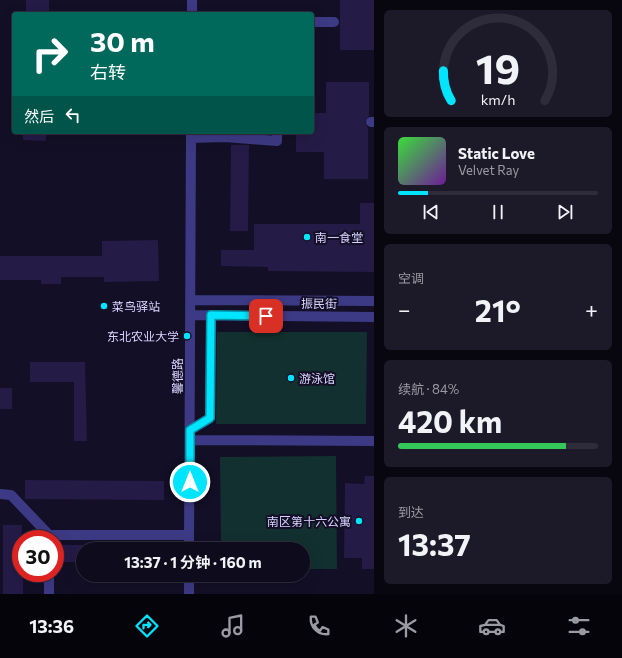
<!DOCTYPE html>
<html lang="zh">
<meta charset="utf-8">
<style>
:root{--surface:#0e0b1c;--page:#1c1929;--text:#f1f3f6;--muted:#9b9ba3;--line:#2e2b3b;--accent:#00e5ff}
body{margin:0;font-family:Commissioner,"Noto Sans SC",sans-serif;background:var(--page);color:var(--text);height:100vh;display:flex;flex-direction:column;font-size:15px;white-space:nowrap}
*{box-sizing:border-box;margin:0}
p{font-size:13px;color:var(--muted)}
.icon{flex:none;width:22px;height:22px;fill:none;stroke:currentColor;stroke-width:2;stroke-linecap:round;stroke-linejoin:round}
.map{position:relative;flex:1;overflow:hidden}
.details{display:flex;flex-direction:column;gap:10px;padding:10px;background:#08060f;width:248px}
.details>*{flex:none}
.hud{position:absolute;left:12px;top:12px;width:302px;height:122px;border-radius:4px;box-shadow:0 4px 16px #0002,0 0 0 1px var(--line);background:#00695c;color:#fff;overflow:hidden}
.speed{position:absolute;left:12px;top:530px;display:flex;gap:8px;font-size:20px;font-weight:700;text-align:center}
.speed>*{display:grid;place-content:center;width:52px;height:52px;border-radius:50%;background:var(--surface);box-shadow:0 4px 16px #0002,0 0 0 1px var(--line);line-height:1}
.speed .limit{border:6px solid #d22;background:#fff;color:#111}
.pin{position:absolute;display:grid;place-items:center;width:34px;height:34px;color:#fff;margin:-17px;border-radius:8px;box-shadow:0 2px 6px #0006}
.me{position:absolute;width:44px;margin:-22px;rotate:0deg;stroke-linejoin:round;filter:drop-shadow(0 0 3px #0008)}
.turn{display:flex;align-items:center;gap:14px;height:84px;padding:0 12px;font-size:18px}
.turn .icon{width:52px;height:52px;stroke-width:2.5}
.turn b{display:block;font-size:28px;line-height:34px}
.then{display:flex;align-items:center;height:38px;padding:0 12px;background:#0003;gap:8px;font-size:15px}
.big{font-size:30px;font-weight:700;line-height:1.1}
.details .card{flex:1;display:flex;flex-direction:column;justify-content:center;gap:6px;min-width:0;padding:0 14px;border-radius:6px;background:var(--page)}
.details .dial{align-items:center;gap:0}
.dial svg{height:104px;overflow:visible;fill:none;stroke:var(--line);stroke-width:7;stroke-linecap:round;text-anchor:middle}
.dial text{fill:var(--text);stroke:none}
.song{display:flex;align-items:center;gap:12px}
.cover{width:48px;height:48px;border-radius:6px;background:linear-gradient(135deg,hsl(120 70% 55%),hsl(280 70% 35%))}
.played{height:4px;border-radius:2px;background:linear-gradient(90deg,var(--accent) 15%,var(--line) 15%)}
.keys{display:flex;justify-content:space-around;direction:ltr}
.heat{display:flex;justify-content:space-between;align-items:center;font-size:22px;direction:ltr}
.charge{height:6px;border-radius:3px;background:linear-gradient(90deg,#34c759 84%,var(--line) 0)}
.trip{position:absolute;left:76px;top:542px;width:234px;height:40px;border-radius:20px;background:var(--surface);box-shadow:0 4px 16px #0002,0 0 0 1px var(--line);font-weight:700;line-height:40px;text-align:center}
.tab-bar{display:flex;height:64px;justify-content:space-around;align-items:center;background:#06040b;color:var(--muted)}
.tab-bar .icon{width:28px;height:28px}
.tab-bar .on{color:var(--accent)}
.tab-bar b{font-size:18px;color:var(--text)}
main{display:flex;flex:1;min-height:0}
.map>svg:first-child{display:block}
.green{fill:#12302f}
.building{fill:#241b47}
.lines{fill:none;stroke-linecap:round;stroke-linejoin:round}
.street{stroke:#3d3a85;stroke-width:10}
.route-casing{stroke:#0095a6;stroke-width:10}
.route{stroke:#00e5ff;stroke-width:7}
.poi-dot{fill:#00e5ff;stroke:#130f26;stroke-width:1.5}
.labels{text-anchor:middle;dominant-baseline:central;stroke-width:4;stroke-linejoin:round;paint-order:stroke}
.poi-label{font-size:12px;fill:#d9d4ff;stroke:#130f26;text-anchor:start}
.street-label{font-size:12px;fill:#d9d4ff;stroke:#130f26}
</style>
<main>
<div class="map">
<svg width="374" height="594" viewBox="0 0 374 594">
<rect width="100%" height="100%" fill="#130f26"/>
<path class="green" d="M217 332H367L366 424H216Z
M336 456 337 569H303V549H221L220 457Z"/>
<path class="building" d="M26 0H49V14H26Z
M340 0H374V50H340Z
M326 82H369V116L365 122 368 128V179H324V152H296V132H312V113H326Z
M23 132H46V141L23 140Z
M231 145H249L248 231H230Z
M360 203H374V272L268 271V267L221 266V250H254V224H360Z
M158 240 159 281 104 282V277H61V284H41V280H0V256H102V241Z
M30 362H85L87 441H74V382H30Z
M0 388H12V409H0Z
M365 476H374V569H362V558H344L345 483 364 484Z
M25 480 164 481V500L25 499Z
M3 525H22L21 573H23V594H3Z
M56 545H83V562H56Z"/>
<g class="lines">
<path class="street" d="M192 14V0
M312 22H334
M371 122H374
M191 138 225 137 277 141V132
M191 300 374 301
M191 315 374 317
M190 430 210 418 211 315
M190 440 374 441
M0 494 11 495 49 535V539
M49 535H189
M189 549 191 132
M189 575V594
M49 594V573"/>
</g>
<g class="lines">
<defs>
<path id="route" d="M190 482V430L210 418 211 315 266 316"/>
</defs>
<use href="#route" class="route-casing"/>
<use href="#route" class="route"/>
</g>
<g class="poi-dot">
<circle cx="307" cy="237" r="4"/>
<circle cx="104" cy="306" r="4"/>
<circle cx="187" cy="336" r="4"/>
<circle cx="291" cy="378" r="4"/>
<circle cx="359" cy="521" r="4"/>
</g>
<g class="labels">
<g class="poi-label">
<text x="315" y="237">南一食堂</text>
<text x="112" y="306">菜鸟驿站</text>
<text x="179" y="336" text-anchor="end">东北农业大学</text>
<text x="299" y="378">游泳馆</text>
<text x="351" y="521" text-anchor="end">南区第十六公寓</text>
</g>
<g class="street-label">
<text transform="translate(319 303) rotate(1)">振民街</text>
<text transform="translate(177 376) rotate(-90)">馨德路</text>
</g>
</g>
</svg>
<div class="speed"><div class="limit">30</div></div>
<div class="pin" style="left:266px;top:316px;background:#d93025"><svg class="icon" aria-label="arrive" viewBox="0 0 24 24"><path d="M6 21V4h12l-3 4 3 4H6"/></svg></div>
<svg class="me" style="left:190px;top:482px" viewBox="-20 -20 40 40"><circle r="17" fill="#00e5ff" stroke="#fff" stroke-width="3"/><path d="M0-11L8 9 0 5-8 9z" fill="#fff"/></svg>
<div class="trip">13:37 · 1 分钟 · 160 m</div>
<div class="hud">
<div class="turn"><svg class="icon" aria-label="right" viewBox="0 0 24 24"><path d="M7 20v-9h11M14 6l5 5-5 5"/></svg><div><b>30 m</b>右转</div></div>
<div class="then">然后<svg class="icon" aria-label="left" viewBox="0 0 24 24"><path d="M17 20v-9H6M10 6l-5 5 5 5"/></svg></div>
</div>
</div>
<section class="details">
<div class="card dial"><svg viewBox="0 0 100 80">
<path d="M14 69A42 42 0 1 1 86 69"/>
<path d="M14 69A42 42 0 0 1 8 46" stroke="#00e5ff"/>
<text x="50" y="56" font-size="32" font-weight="700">19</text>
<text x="50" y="72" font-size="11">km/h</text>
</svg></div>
<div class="card">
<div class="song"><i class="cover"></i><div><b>Static Love</b><p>Velvet Ray</p></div></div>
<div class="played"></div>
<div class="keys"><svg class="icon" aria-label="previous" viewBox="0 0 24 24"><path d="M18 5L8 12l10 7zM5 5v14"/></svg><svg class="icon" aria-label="pause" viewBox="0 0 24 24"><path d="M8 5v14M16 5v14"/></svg><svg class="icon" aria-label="next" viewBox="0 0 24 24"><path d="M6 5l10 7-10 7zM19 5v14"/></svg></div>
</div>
<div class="card"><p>空调</p>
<div class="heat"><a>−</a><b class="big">21°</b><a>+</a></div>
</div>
<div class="card"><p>续航 · 84%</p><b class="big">420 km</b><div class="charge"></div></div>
<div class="card"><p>到达</p><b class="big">13:37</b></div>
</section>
</main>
<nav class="tab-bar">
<b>13:36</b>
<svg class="icon on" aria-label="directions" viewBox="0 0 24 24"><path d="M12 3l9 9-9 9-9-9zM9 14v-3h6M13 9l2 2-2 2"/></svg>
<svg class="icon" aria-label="music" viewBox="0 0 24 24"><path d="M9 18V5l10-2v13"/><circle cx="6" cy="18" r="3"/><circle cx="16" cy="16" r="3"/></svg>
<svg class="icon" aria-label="phone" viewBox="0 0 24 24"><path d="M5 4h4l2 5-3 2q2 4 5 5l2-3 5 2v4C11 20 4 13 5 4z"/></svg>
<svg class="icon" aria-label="climate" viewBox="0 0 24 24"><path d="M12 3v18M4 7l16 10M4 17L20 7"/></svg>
<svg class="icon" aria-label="car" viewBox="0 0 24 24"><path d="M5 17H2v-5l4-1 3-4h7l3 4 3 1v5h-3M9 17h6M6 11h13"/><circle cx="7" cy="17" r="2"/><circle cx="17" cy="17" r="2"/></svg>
<svg class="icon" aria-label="filters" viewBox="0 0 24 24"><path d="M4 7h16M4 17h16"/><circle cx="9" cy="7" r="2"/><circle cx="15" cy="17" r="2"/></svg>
</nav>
